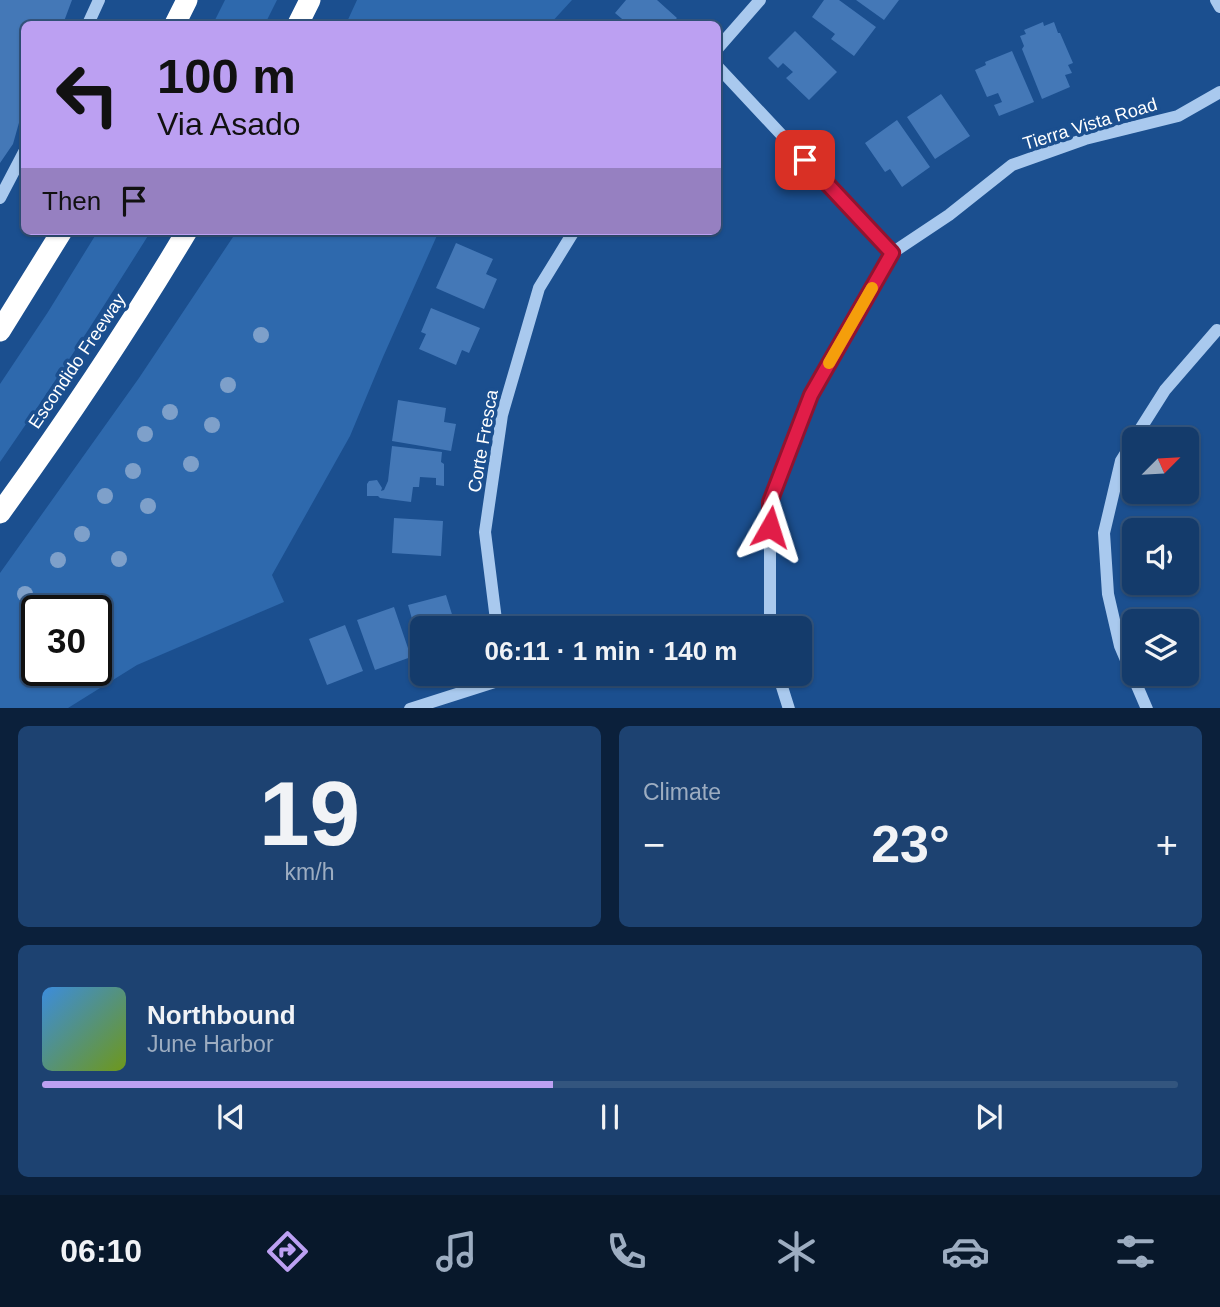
<!DOCTYPE html>
<meta charset="utf-8">
<style>
:root{--surface:#143b6b;--page:#1d4271;--text:#f1f3f6;--muted:#9dadc1;--line:#33557e;--accent:#bca0f2}
body{margin:0;font-family:Helvetica,sans-serif;background:var(--page);color:var(--text);height:100vh;display:flex;flex-direction:column;font-size:26px;white-space:nowrap}
*{box-sizing:border-box;margin:0}
p{font-size:23px;color:var(--muted)}
.icon{flex:none;width:38px;height:38px;fill:none;stroke:currentColor;stroke-width:2;stroke-linecap:round;stroke-linejoin:round}
.map{position:relative;height:708px;overflow:hidden}
.sheet{display:flex;flex-direction:column;gap:18px;padding:18px;background:#0b203b;flex:1}
.sheet>*{flex:none}
.guide{position:absolute;left:21px;top:21px;width:700px;height:214px;border-radius:10px;box-shadow:0 2px 5px #0004,0 0 0 2px var(--line);background:#bca0f2;color:#111;overflow:hidden}
.needle{width:46px;rotate:66deg}
.controls{position:absolute;left:1122px;top:427px;display:grid;gap:14px}
.controls a{display:grid;place-items:center;width:77px;height:77px;border-radius:10px;background:var(--surface);box-shadow:0 2px 5px #0004,0 0 0 2px var(--line);font-size:35px}
.speed{position:absolute;left:21px;top:595px;display:flex;gap:14px;font-size:35px;font-weight:700;text-align:center}
.speed>*{display:grid;place-content:center;width:91px;height:91px;border-radius:50%;background:var(--surface);box-shadow:0 2px 5px #0004,0 0 0 2px var(--line);line-height:1}
.speed .limit{border:4px solid #111;border-radius:10px;background:#fff;color:#111}
.pin{position:absolute;display:grid;place-items:center;width:60px;height:60px;color:#fff;margin:-30px;border-radius:14px;box-shadow:0 4px 10px #0006}
.me{position:absolute;width:77px;margin:-38px;rotate:6deg;stroke-linejoin:round;filter:drop-shadow(0 0 5px #0008)}
.turn{display:flex;align-items:center;gap:24px;height:147px;padding:0 21px;font-size:32px}
.turn .icon{width:91px;height:91px;stroke-width:2.5}
.turn b{display:block;font-size:49px;line-height:60px}
.then{display:flex;align-items:center;height:66px;padding:0 21px;background:#0003;gap:14px;font-size:26px}
.big{font-size:52px;font-weight:700;line-height:1.1}
.sheet .tile{flex:1;display:flex;flex-direction:column;justify-content:center;gap:10px;min-width:0;padding:0 24px;border-radius:10px;background:var(--page)}
.sheet .dial{align-items:center;gap:0}
.dial b{font-size:91px;line-height:1}
.song{display:flex;align-items:center;gap:21px}
.cover{width:84px;height:84px;border-radius:10px;background:linear-gradient(135deg,hsl(210 70% 55%),hsl(80 70% 35%))}
.played{height:7px;border-radius:4px;background:linear-gradient(90deg,var(--accent) 45%,var(--line) 45%)}
.keys{display:flex;justify-content:space-around;direction:ltr}
.heat{display:flex;justify-content:space-between;align-items:center;font-size:38px;direction:ltr}
.sheet .tiles{flex:1;display:grid;gap:18px;grid-template-columns:1fr 1fr}
.tile:last-child{grid-column:span 2}
.trip{position:absolute;left:410px;top:616px;width:402px;height:70px;border-radius:10px;background:var(--surface);box-shadow:0 2px 5px #0004,0 0 0 2px var(--line);font-weight:700;line-height:70px;text-align:center}
.tabs{display:flex;height:112px;justify-content:space-around;align-items:center;background:#08182b;color:var(--muted)}
.tabs .icon{width:49px;height:49px}
.tabs .current{color:var(--accent)}
.tabs b{font-size:32px;color:var(--text)}
.map>svg:first-child{display:block}
.green{fill:#2e69ad;fill-rule:evenodd}
.building{fill:#4478b7}
.lines{fill:none;stroke-linecap:round;stroke-linejoin:round}
.minor{stroke:#a9c9ee;stroke-width:12}
.highway{stroke:#fff;stroke-width:21}
.tree{fill:#7ea0ca}
.route-casing{stroke:#92132f;stroke-width:18}
.route{stroke:#e11d48;stroke-width:12}
.slow{stroke:#f59e0b;stroke-width:12}
.labels{text-anchor:middle;dominant-baseline:central;stroke-width:7;stroke-linejoin:round;paint-order:stroke}
.street-label{font-size:18px;fill:#fff;stroke:#1b4f8f}
</style>
<div class="map">
<svg width="1220" height="709" viewBox="0 0 1220 709">
<rect width="100%" height="100%" fill="#1b4f8f"/>
<path class="green" d="M225 0H277L265 24H213Z
M357 0H572L550 24H346Z
M98 231H151C102 309 53 386 0 462V384L48 312Z
M237 231H439L383 357 350 436 272 575 284 602 137 665 68 708H0V573L139 378ZM37 611H96V670H37Z"/>
<path class="building" d="M0 0H72L63 24H24V105L13 144 0 163Z
M626 0H657L677 18 671 24H628L615 13Z
M824 0H839L876 27 854 56 831 39 835 34 812 17Z
M856 0H899L884 20Z
M1043 22 1044 26 1054 22 1058 33H1060L1073 63 1068 65 1072 73 1065 75 1070 87 1042 99 1022 49 1024 46 1020 36 1026 34 1024 30Z
M795 31 837 72 809 100 786 78 793 72 783 63 778 68 768 58Z
M1012 51 1034 102 999 116 994 105 1002 102 998 93 987 97 975 70 986 65 985 62Z
M941 94 970 136 935 159 907 117Z
M897 120 930 167 902 187 890 169 885 172 865 143Z
M456 243 493 259 486 274 497 279 484 309 436 288Z
M431 308 480 328 469 353 462 350 456 365 419 349 426 334 421 332Z
M398 400 446 408 444 422 456 424 451 451 392 441Z
M392 446 442 452 441 462 444 464V486L436 485V478L420 477 419 487H413L411 502 380 498 378 496H367V484L369 481 377 480 382 488 381 491 384 490 388 481Z
M394 518 443 521 441 556 392 553Z
M446 595 455 624 444 627 445 628H422L421 650 408 605Z
M394 607 411 657 375 670 357 620Z
M345 625 363 671 327 685 309 639Z"/>
<g class="lines">
<path class="minor" d="M1216 0 1220 7
M88 24 99 0
M718 48 760 0
M718 67 892 253
M0 198 24 152
M1134 439 1165 390 1217 330
M1134 440 1121 461 1104 533 1108 594 1120 646 1147 709
M497 628 485 532 502 415 539 288 574 231
M770 628V502L811 395 892 253 949 215 1012 165 1085 139 1178 116 1220 92
M778 674 789 709
M410 709 504 679 555 674"/>
<path class="highway" d="M175 24 187 0
M298 24 310 0
M0 331 62 231
M0 513C66 422 129 328 187 231"/>
</g>
<g class="tree">
<circle cx="261" cy="335" r="8"/>
<circle cx="228" cy="385" r="8"/>
<circle cx="170" cy="412" r="8"/>
<circle cx="212" cy="425" r="8"/>
<circle cx="145" cy="434" r="8"/>
<circle cx="191" cy="464" r="8"/>
<circle cx="133" cy="471" r="8"/>
<circle cx="105" cy="496" r="8"/>
<circle cx="148" cy="506" r="8"/>
<circle cx="82" cy="534" r="8"/>
<circle cx="119" cy="559" r="8"/>
<circle cx="58" cy="560" r="8"/>
<circle cx="25" cy="594" r="8"/>
<circle cx="81" cy="601" r="8"/>
</g>
<g class="lines">
<defs>
<path id="route" d="M770 527V502L811 395 892 253 805 160"/>
</defs>
<use href="#route" class="route-casing"/>
<use href="#route" class="route"/>
<path class="slow" d="M829 363 872 288"/>
</g>
<g class="labels">
<g class="street-label">
<text transform="translate(1090 124) rotate(-17)">Tierra Vista Road</text>
<text transform="translate(77 361) rotate(-56)">Escondido Freeway</text>
<text transform="translate(483 441) rotate(-80)">Corte Fresca</text>
</g>
</g>
</svg>
<div class="controls">
<a><svg class="needle" viewBox="-14 -14 28 28"><path d="M0-13l5 13h-10z" fill="#e53935"/><path d="M0 13l5-13h-10z" fill="#9dadc1"/></svg></a>
<a><svg class="icon" aria-label="sound" viewBox="0 0 24 24"><path d="M4 9h4l5-4v14l-5-4H4zM17 9q2 3 0 6"/></svg></a>
<a><svg class="icon" aria-label="layers" viewBox="0 0 24 24"><path d="M12 4l9 5-9 5-9-5zM3 14l9 5 9-5"/></svg></a>
</div>
<div class="speed"><div class="limit">30</div></div>
<div class="pin" style="left:805px;top:160px;background:#d93025"><svg class="icon" aria-label="arrive" viewBox="0 0 24 24"><path d="M6 21V4h12l-3 4 3 4H6"/></svg></div>
<svg class="me" style="left:770px;top:527px" viewBox="-20 -20 40 40"><path d="M0-17L14 15 0 8-14 15z" fill="#e11d48" stroke="#fff" stroke-width="4"/></svg>
<div class="trip">06:11 · 1 min · 140 m</div>
<div class="guide">
<div class="turn"><svg class="icon" aria-label="left" viewBox="0 0 24 24"><path d="M17 20v-9H6M10 6l-5 5 5 5"/></svg><div><b>100 m</b>Via Asado</div></div>
<div class="then">Then<svg class="icon" aria-label="arrive" viewBox="0 0 24 24"><path d="M6 21V4h12l-3 4 3 4H6"/></svg></div>
</div>
</div>
<section class="sheet">
<div class="tiles">
<div class="tile dial"><b>19</b><p>km/h</p></div>
<div class="tile"><p>Climate</p>
<div class="heat"><a>−</a><b class="big">23°</b><a>+</a></div>
</div>
<div class="tile">
<div class="song"><i class="cover"></i><div><b>Northbound</b><p>June Harbor</p></div></div>
<div class="played"></div>
<div class="keys"><svg class="icon" aria-label="previous" viewBox="0 0 24 24"><path d="M18 5L8 12l10 7zM5 5v14"/></svg><svg class="icon" aria-label="pause" viewBox="0 0 24 24"><path d="M8 5v14M16 5v14"/></svg><svg class="icon" aria-label="next" viewBox="0 0 24 24"><path d="M6 5l10 7-10 7zM19 5v14"/></svg></div>
</div>
</div>
</section>
<nav class="tabs">
<b>06:10</b>
<svg class="icon current" aria-label="directions" viewBox="0 0 24 24"><path d="M12 3l9 9-9 9-9-9zM9 14v-3h6M13 9l2 2-2 2"/></svg>
<svg class="icon" aria-label="music" viewBox="0 0 24 24"><path d="M9 18V5l10-2v13"/><circle cx="6" cy="18" r="3"/><circle cx="16" cy="16" r="3"/></svg>
<svg class="icon" aria-label="phone" viewBox="0 0 24 24"><path d="M5 4h4l2 5-3 2q2 4 5 5l2-3 5 2v4C11 20 4 13 5 4z"/></svg>
<svg class="icon" aria-label="climate" viewBox="0 0 24 24"><path d="M12 3v18M4 7l16 10M4 17L20 7"/></svg>
<svg class="icon" aria-label="car" viewBox="0 0 24 24"><path d="M5 17H2v-5l4-1 3-4h7l3 4 3 1v5h-3M9 17h6M6 11h13"/><circle cx="7" cy="17" r="2"/><circle cx="17" cy="17" r="2"/></svg>
<svg class="icon" aria-label="filters" viewBox="0 0 24 24"><path d="M4 7h16M4 17h16"/><circle cx="9" cy="7" r="2"/><circle cx="15" cy="17" r="2"/></svg>
</nav>
